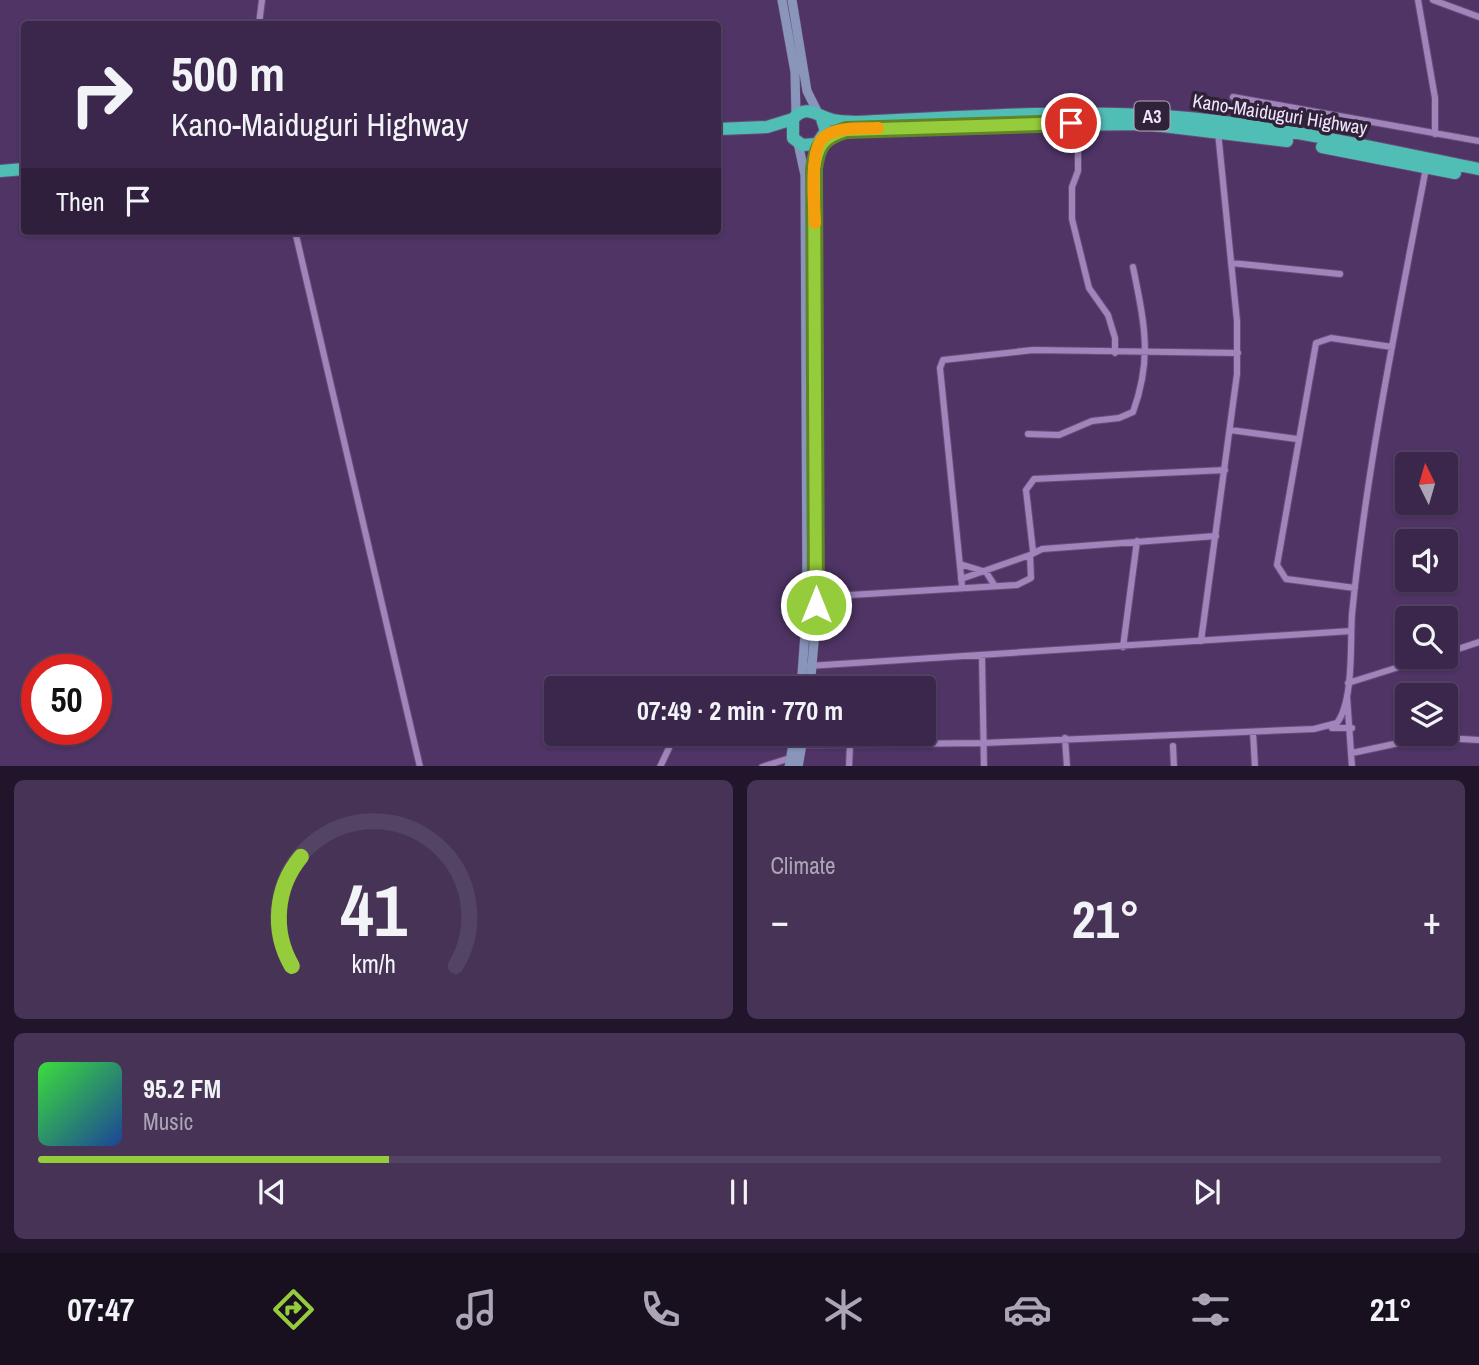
<!DOCTYPE html>
<meta charset="utf-8">
<style>
:root{--surface:#3b274c;--page:#463356;--text:#f1f3f6;--muted:#aca5b5;--line:#544464;--accent:#95cc3b}
body{margin:0;font-family:"Archivo Narrow",sans-serif;background:var(--page);color:var(--text);height:100vh;display:flex;flex-direction:column;font-size:26px;white-space:nowrap}
*{box-sizing:border-box;margin:0}
p{font-size:23px;color:var(--muted)}
.icon{flex:none;width:38px;height:38px;fill:none;stroke:currentColor;stroke-width:2;stroke-linecap:round;stroke-linejoin:round}
.map{position:relative;height:766px;overflow:hidden}
.panel{display:flex;flex-direction:column;gap:14px;padding:14px;background:#20152a;flex:1}
.panel>*{flex:none}
.hud{position:absolute;left:21px;top:21px;width:700px;height:214px;border-radius:7px;box-shadow:0 2px 5px #0004,0 0 0 2px var(--line);background:#3b274c;color:var(--text);overflow:hidden}
.needle{width:46px;rotate:355deg}
.controls{position:absolute;left:1395px;top:452px;display:grid;gap:14px}
.controls a{display:grid;place-items:center;width:63px;height:63px;border-radius:7px;background:var(--surface);box-shadow:0 2px 5px #0004,0 0 0 2px var(--line);font-size:35px}
.speed{position:absolute;left:21px;top:654px;display:flex;gap:14px;font-size:35px;font-weight:700;text-align:center}
.speed>*{display:grid;place-content:center;width:91px;height:91px;border-radius:50%;background:var(--surface);box-shadow:0 2px 5px #0004,0 0 0 2px var(--line);line-height:1}
.speed .limit{border:10px solid #d22;background:#fff;color:#111}
.pin{position:absolute;display:grid;place-items:center;width:60px;height:60px;color:#fff;margin:-30px;border:4px solid #fff;border-radius:50%;box-shadow:0 2px 7px #0007}
.me{position:absolute;width:77px;margin:-38px;rotate:0deg;stroke-linejoin:round;filter:drop-shadow(0 0 5px #0008)}
.turn{display:flex;align-items:center;gap:24px;height:147px;padding:0 35px;font-size:32px}
.turn .icon{width:91px;height:91px;stroke-width:2.5}
.turn b{display:block;font-size:49px;line-height:60px}
.then{display:flex;align-items:center;height:66px;padding:0 35px;background:#0003;gap:14px;font-size:26px}
.big{font-size:52px;font-weight:700;line-height:1.1}
.panel .card{flex:1;display:flex;flex-direction:column;justify-content:center;gap:10px;min-width:0;padding:0 24px;border-radius:10px;background:var(--page)}
.panel .dial{align-items:center;gap:0}
.dial svg{height:182px;overflow:visible;fill:none;stroke:var(--line);stroke-width:7;stroke-linecap:round;text-anchor:middle}
.dial text{fill:var(--text);stroke:none}
.song{display:flex;align-items:center;gap:21px}
.cover{width:84px;height:84px;border-radius:10px;background:linear-gradient(135deg,hsl(120 70% 55%),hsl(220 70% 35%))}
.played{height:7px;border-radius:4px;background:linear-gradient(90deg,var(--accent) 25%,var(--line) 25%)}
.keys{display:flex;justify-content:space-around;direction:ltr}
.heat{display:flex;justify-content:space-between;align-items:center;font-size:38px;direction:ltr}
.panel .tiles{flex:1;display:grid;gap:14px;grid-template-columns:1fr 1fr}
.card:last-child{grid-column:span 2}
.trip{position:absolute;left:544px;top:676px;width:392px;height:70px;border-radius:7px;background:var(--surface);box-shadow:0 2px 5px #0004,0 0 0 2px var(--line);font-weight:700;line-height:70px;text-align:center}
.tab-bar{display:flex;height:112px;justify-content:space-around;align-items:center;background:#18101e;color:var(--muted)}
.tab-bar .icon{width:49px;height:49px}
.tab-bar .current{color:var(--accent)}
.tab-bar b{font-size:32px;color:var(--text)}
.map>svg:first-child{display:block}
.lines{fill:none;stroke-linecap:round;stroke-linejoin:round}
.street-casing{stroke:#664e77;stroke-width:8}
.secondary-casing{stroke:#664e77;stroke-width:10}
.highway-casing{stroke:#664e77;stroke-width:14}
.street{stroke:#a184bb;stroke-width:6}
.secondary{stroke:#8995ba;stroke-width:9}
.highway{stroke:#51beb6;stroke-width:12}
.route-casing{stroke:#618526;stroke-width:18}
.route{stroke:#95cc3b;stroke-width:12}
.slow{stroke:#f59e0b;stroke-width:12}
.labels{text-anchor:middle;dominant-baseline:central;stroke-width:7;stroke-linejoin:round;paint-order:stroke}
.shield{fill:#2f2239;stroke:#b6aac2;stroke-width:2}
.shield-label{font-size:18px;font-weight:bold;fill:#f0e4fc}
.street-label{font-size:19px;fill:#f0e4fc;stroke:#2f2239}
</style>
<div class="map">
<svg width="1479" height="767" viewBox="0 0 1479 767">
<rect width="100%" height="100%" fill="#4f3465"/>
<g class="lines">
<defs>
<path id="street" d="M1418 0 1435 98V134
M1433 0 1479 17
M259 24 262 0
M1233 97 1479 141
M1071 125 1078 147V171L1072 187V219L1089 288 1108 315 1115 338V353
M295 231 420 767
M1231 263 1340 274
M1230 430 1297 439
M1028 434 1059 435 1092 421 1119 418 1133 412C1153 357 1144 322 1133 267
M1033 551 1026 490 1034 479 1225 470
M960 564 986 572 995 586
M961 579 1030 555
M962 586 940 368 943 360 1033 350 1238 353
M1355 588 1286 579 1277 565 1316 343 1331 338 1392 347
M816 591 850 595 1017 585 1031 578 1030 555 1042 549 1216 536
M1201 641 1237 374V321L1218 132
M1123 647 1137 541
M1446 653 1479 642
M982 656 984 767
M808 666 1351 631
M1348 683 1434 656
M768 688 802 681
M1347 696 1352 767
M1332 728H1352
M1253 732 1255 767
M1065 738 1067 767
M803 745 984 743 1314 729 1337 723C1354 700 1350 643 1352 614 1367 464 1398 315 1426 168
M1173 746 1174 767
M1352 753 1427 737 1479 740
M660 767 676 733
M762 767 790 758
M849 767 850 744"/>
<path id="secondary" d="M782 0 795 72 796 115
M792 0 807 91 818 113
M798 143 805 175 807 606 801 688
M810 688 816 619 814 169 821 141
M789 767 795 733
M798 767 804 733"/>
<path id="highway" d="M821 116 826 131 817 144 802 145 793 138V119C806 104 815 115 830 119 838 122 847 121 855 122 952 118 1050 110 1148 115 1259 121 1370 147 1479 169
M939 126 1146 124 1287 141
M718 129 767 127 793 119
M824 137 861 129
M1322 147 1455 173
M0 171 24 169"/>
</defs>
<use href="#street" class="street-casing"/>
<use href="#secondary" class="secondary-casing"/>
<use href="#highway" class="highway-casing"/>
<use href="#street" class="street"/>
<use href="#secondary" class="secondary"/>
<use href="#highway" class="highway"/>
</g>
<g class="lines">
<defs>
<path id="route" d="M816 605 814 169C817 145 823 137 846 130L1071 123"/>
</defs>
<use href="#route" class="route-casing"/>
<use href="#route" class="route"/>
<path class="slow" d="M815 223C814 205 809 148 824 137 838 126 863 129 878 128"/>
</g>
<g class="labels">
<rect class="shield" x="1134.5" y="101.5" width="35" height="29" rx="5"/>
<g class="shield-label">
<text x="1152" y="116">A3</text>
</g>
<g class="street-label">
<text transform="translate(1280 114) rotate(9)">Kano-Maiduguri Highway</text>
</g>
</g>
</svg>
<div class="controls">
<a><svg class="needle" viewBox="-14 -14 28 28"><path d="M0-13l5 13h-10z" fill="#e53935"/><path d="M0 13l5-13h-10z" fill="#aca5b5"/></svg></a>
<a><svg class="icon" aria-label="sound" viewBox="0 0 24 24"><path d="M4 9h4l5-4v14l-5-4H4zM17 9q2 3 0 6"/></svg></a>
<a><svg class="icon" aria-label="search" viewBox="0 0 24 24"><circle cx="10" cy="10" r="6"/><path d="M15 15l6 6"/></svg></a>
<a><svg class="icon" aria-label="layers" viewBox="0 0 24 24"><path d="M12 4l9 5-9 5-9-5zM3 14l9 5 9-5"/></svg></a>
</div>
<div class="speed"><div class="limit">50</div></div>
<div class="pin" style="left:1071px;top:123px;background:#d93025"><svg class="icon" aria-label="arrive" viewBox="0 0 24 24"><path d="M6 21V4h12l-3 4 3 4H6"/></svg></div>
<svg class="me" style="left:816px;top:605px" viewBox="-20 -20 40 40"><circle r="17" fill="#95cc3b" stroke="#fff" stroke-width="3"/><path d="M0-11L8 9 0 5-8 9z" fill="#fff"/></svg>
<div class="trip">07:49 · 2 min · 770 m</div>
<div class="hud">
<div class="turn"><svg class="icon" aria-label="right" viewBox="0 0 24 24"><path d="M7 20v-9h11M14 6l5 5-5 5"/></svg><div><b>500 m</b>Kano-Maiduguri Highway</div></div>
<div class="then">Then<svg class="icon" aria-label="arrive" viewBox="0 0 24 24"><path d="M6 21V4h12l-3 4 3 4H6"/></svg></div>
</div>
</div>
<section class="panel">
<div class="tiles">
<div class="card dial"><svg viewBox="0 0 100 80">
<path d="M14 69A42 42 0 1 1 86 69"/>
<path d="M14 69A42 42 0 0 1 18 21" stroke="#95cc3b"/>
<text x="50" y="56" font-size="32" font-weight="700">41</text>
<text x="50" y="72" font-size="11">km/h</text>
</svg></div>
<div class="card"><p>Climate</p>
<div class="heat"><a>−</a><b class="big">21°</b><a>+</a></div>
</div>
<div class="card">
<div class="song"><i class="cover"></i><div><b>95.2 FM</b><p>Music</p></div></div>
<div class="played"></div>
<div class="keys"><svg class="icon" aria-label="previous" viewBox="0 0 24 24"><path d="M18 5L8 12l10 7zM5 5v14"/></svg><svg class="icon" aria-label="pause" viewBox="0 0 24 24"><path d="M8 5v14M16 5v14"/></svg><svg class="icon" aria-label="next" viewBox="0 0 24 24"><path d="M6 5l10 7-10 7zM19 5v14"/></svg></div>
</div>
</div>
</section>
<nav class="tab-bar">
<b>07:47</b>
<svg class="icon current" aria-label="directions" viewBox="0 0 24 24"><path d="M12 3l9 9-9 9-9-9zM9 14v-3h6M13 9l2 2-2 2"/></svg>
<svg class="icon" aria-label="music" viewBox="0 0 24 24"><path d="M9 18V5l10-2v13"/><circle cx="6" cy="18" r="3"/><circle cx="16" cy="16" r="3"/></svg>
<svg class="icon" aria-label="phone" viewBox="0 0 24 24"><path d="M5 4h4l2 5-3 2q2 4 5 5l2-3 5 2v4C11 20 4 13 5 4z"/></svg>
<svg class="icon" aria-label="climate" viewBox="0 0 24 24"><path d="M12 3v18M4 7l16 10M4 17L20 7"/></svg>
<svg class="icon" aria-label="car" viewBox="0 0 24 24"><path d="M5 17H2v-5l4-1 3-4h7l3 4 3 1v5h-3M9 17h6M6 11h13"/><circle cx="7" cy="17" r="2"/><circle cx="17" cy="17" r="2"/></svg>
<svg class="icon" aria-label="filters" viewBox="0 0 24 24"><path d="M4 7h16M4 17h16"/><circle cx="9" cy="7" r="2"/><circle cx="15" cy="17" r="2"/></svg>
<b>21°</b>
</nav>
